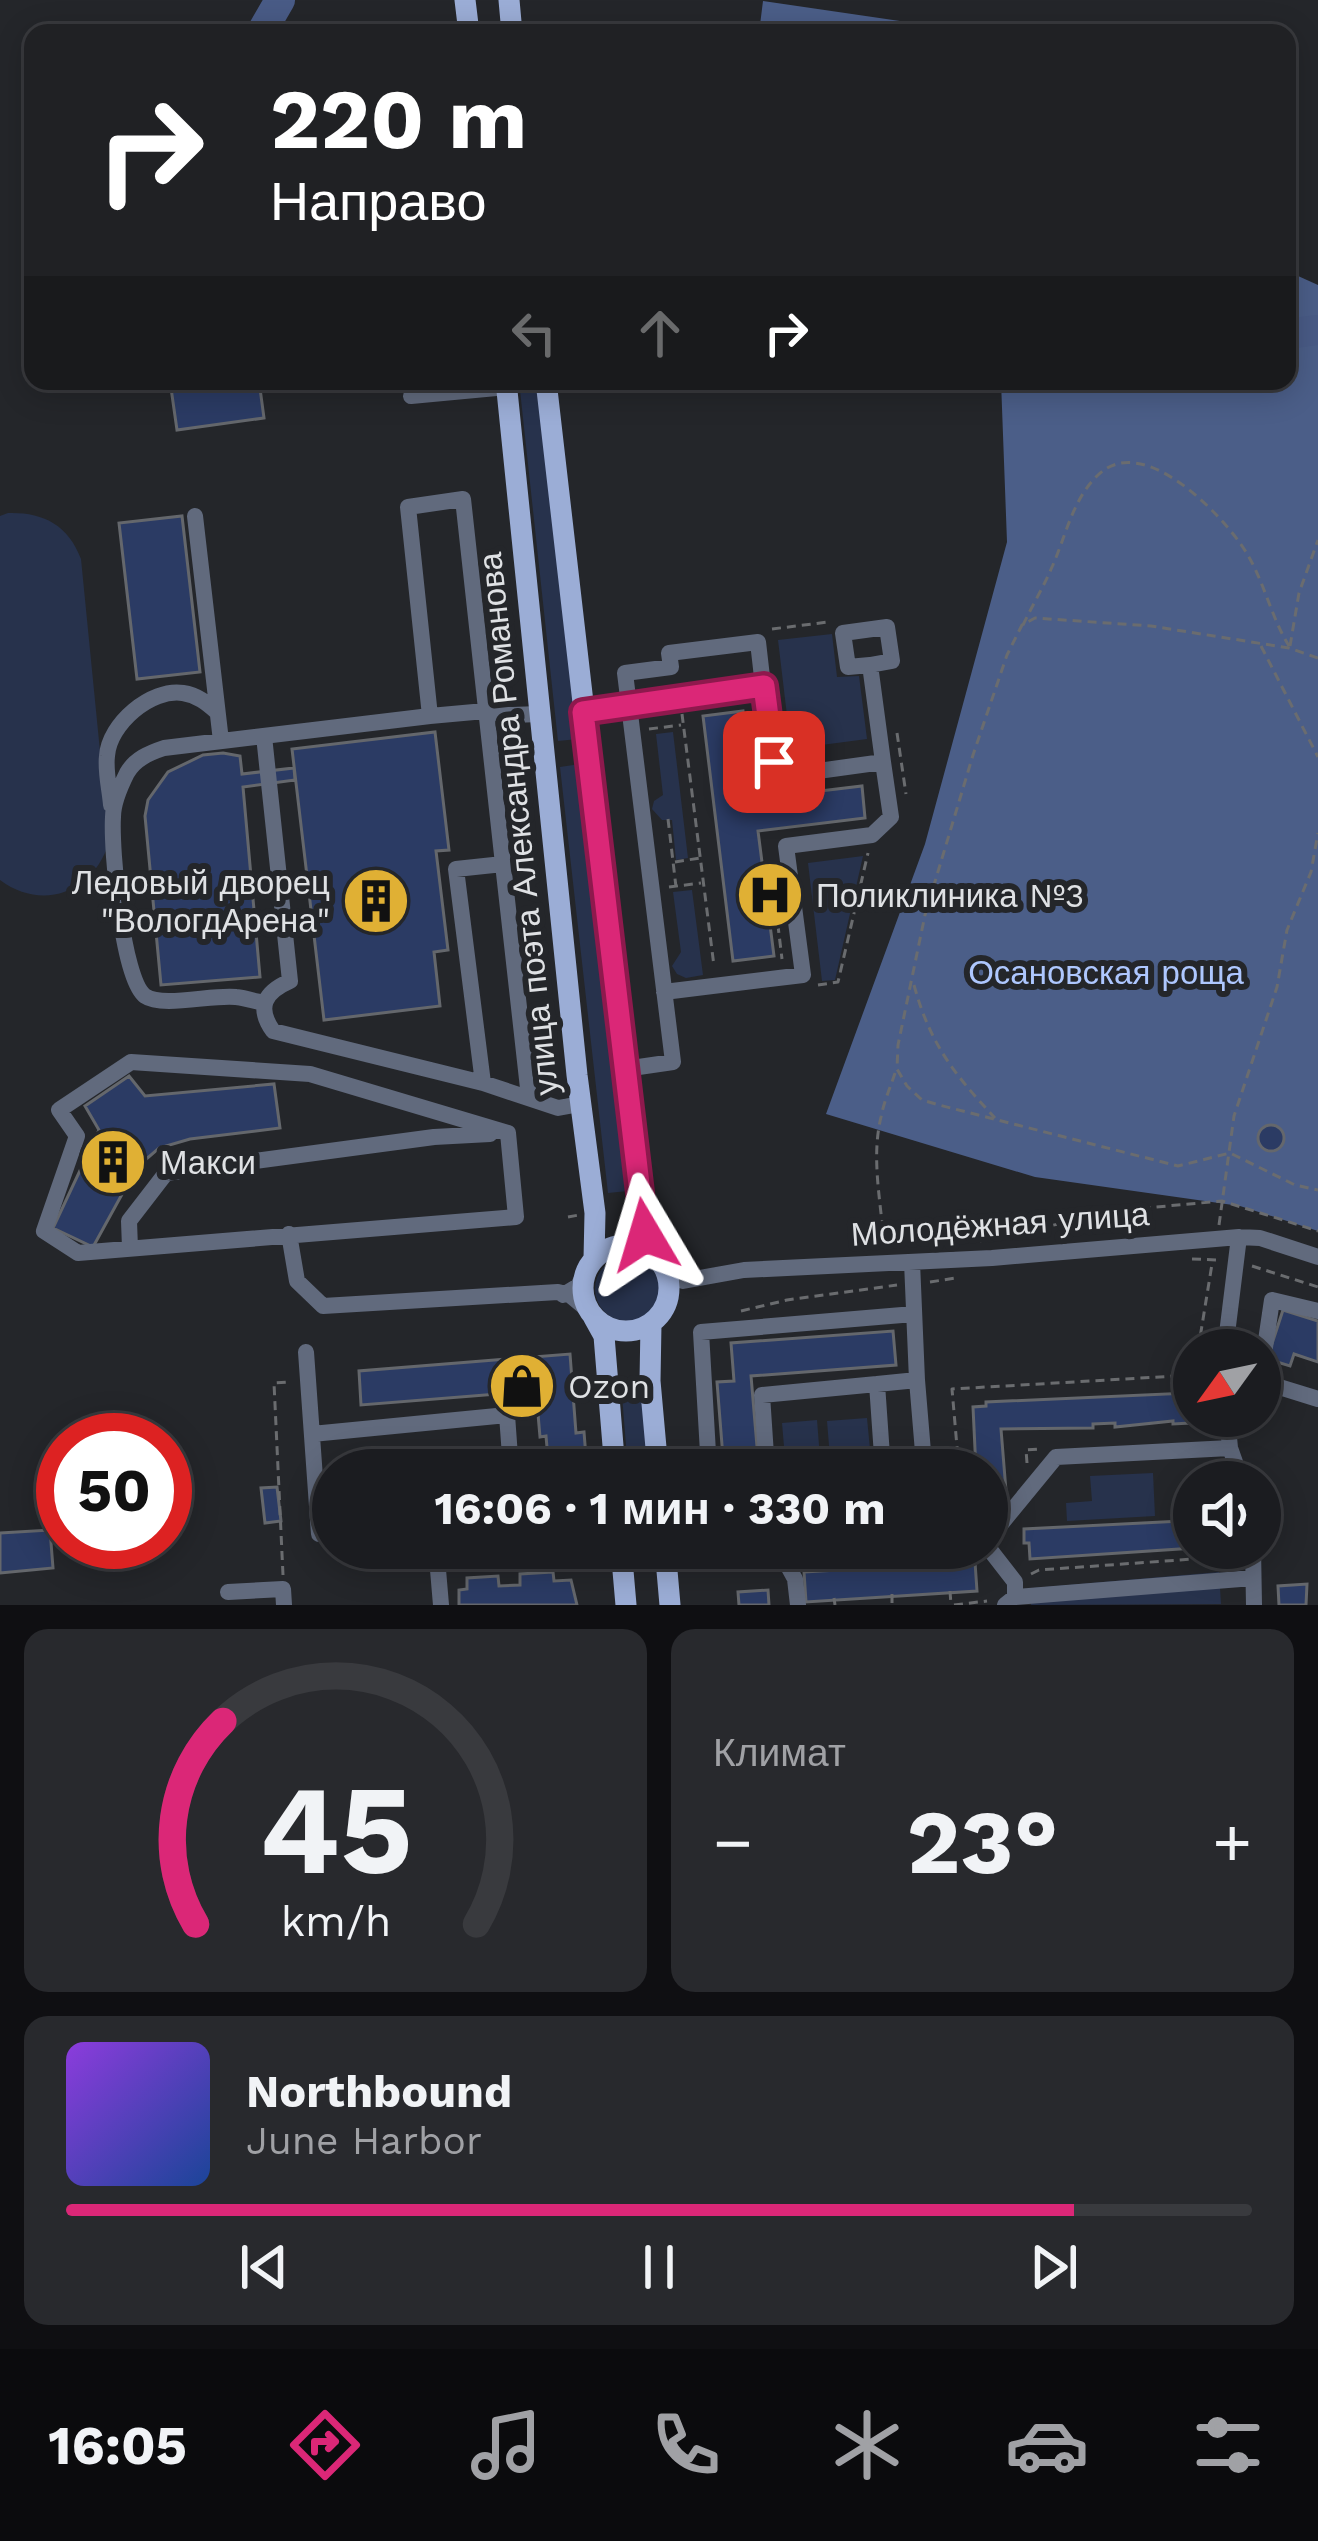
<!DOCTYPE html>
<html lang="ru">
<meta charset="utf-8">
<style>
:root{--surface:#1b1c20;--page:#28292d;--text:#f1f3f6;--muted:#a0a1a5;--line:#393a3e;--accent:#db2777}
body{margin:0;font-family:"Work Sans",sans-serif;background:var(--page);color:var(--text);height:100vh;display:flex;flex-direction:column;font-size:45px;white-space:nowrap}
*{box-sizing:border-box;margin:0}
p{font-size:39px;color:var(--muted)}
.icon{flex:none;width:66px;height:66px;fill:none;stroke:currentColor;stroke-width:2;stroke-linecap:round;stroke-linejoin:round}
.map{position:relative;height:1605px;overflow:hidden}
.details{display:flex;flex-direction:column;gap:24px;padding:24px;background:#0f0f12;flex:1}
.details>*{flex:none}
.hud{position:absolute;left:24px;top:24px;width:1272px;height:366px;border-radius:24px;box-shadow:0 6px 30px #0003,0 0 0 3px var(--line);background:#202124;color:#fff;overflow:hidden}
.needle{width:78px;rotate:237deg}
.controls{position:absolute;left:1173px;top:1329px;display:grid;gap:24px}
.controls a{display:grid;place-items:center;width:108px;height:108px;border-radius:50%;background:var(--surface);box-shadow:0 6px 30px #0003,0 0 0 3px var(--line);font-size:60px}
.speed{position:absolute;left:36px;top:1413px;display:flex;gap:24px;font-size:60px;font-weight:700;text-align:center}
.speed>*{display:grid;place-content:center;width:156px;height:156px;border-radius:50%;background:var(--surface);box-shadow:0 6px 30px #0003,0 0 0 3px var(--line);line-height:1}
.speed .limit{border:18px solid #d22;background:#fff;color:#111}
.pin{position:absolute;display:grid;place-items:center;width:102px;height:102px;color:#fff;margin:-51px;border-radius:24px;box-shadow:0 6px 18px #0006}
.me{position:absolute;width:132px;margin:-66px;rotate:353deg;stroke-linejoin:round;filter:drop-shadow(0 0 9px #0008)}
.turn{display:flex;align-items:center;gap:42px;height:252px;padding:0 48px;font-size:54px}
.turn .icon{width:156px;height:156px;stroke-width:2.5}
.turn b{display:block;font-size:84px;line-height:102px}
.lanes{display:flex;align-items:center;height:114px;padding:0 48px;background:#0003;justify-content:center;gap:60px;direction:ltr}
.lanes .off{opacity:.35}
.big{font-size:90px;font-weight:700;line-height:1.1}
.details .card{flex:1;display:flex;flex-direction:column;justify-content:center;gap:18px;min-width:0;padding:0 42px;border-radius:24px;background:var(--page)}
.details .dial{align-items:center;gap:0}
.dial svg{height:312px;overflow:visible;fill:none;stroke:var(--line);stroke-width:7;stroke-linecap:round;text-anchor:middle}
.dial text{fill:var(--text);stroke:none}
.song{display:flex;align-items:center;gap:36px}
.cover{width:144px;height:144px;border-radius:18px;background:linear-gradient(135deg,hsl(270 70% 55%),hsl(220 70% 35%))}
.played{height:12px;border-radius:6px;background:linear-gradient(90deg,var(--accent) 85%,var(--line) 85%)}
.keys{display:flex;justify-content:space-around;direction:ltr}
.heat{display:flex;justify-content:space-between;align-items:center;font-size:66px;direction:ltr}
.details .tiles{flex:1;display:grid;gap:24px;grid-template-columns:1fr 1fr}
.card:last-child{grid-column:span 2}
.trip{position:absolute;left:312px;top:1449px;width:696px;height:120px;border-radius:60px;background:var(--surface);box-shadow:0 6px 30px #0003,0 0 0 3px var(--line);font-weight:700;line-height:120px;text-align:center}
.tab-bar{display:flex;height:192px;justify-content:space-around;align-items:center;background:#0b0b0d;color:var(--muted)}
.tab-bar .icon{width:84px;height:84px}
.tab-bar .selected{color:var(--accent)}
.tab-bar b{font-size:54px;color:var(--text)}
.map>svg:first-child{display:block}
.green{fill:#27324c}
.forest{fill:#4b5e88}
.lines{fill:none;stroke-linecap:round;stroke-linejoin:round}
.river{stroke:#495b86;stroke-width:30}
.building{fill:#2b3b64;stroke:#64676c;stroke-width:3}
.path{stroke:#6a6c6f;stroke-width:3;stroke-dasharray:9 6;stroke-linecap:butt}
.minor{stroke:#616a7d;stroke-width:16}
.major{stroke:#9badd6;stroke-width:21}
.route-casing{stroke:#8e194d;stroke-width:30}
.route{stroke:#db2777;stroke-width:21}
.labels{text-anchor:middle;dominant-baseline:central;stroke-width:12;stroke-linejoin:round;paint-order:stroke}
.street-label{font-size:33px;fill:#dfe1e4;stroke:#24262a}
.poi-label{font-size:33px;fill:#dfe1e4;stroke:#24262a;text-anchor:start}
.park-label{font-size:33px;fill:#aec7fe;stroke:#24262a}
</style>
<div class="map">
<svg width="1318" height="1605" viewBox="0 0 1318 1605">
<rect width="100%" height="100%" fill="#24262a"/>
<path class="green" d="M519 381H539L578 739 558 741Z
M8 513C42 512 68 524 81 559L109 842C94 892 43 912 0 880V516Z
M832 634 837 677 859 676 867 739 791 749 778 640Z
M673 732 688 858 676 860 672 820H662L652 809 654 801 663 795 656 734Z
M580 764 628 1191 608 1193 560 767Z
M863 856 835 980 822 981 808 863Z
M692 890 703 975 686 978 677 974 672 966 681 952 673 892Z
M595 1289a32 32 0 1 1 64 0a32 32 0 1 1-64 0Z
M644 1393 651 1470H628L622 1395Z
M867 1418 872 1470H831L827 1421Z
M817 1420 821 1470H786L782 1423Z
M1153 1473 1155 1516 1067 1521 1066 1503 1092 1501 1090 1476Z
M1219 1572 1221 1604 1031 1605 1033 1588Z"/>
<path class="forest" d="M763 1 982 33H759Z
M1287 271 1318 285V1231L1240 1206 1035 1177 826 1114 925 844 1007 542 1001 381H1287Z"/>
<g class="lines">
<path class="river" d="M261 33 280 0
M1287 334 1318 330"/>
</g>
<path class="building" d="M170 381H259L264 418 177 430Z
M182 516 200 672 137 679 119 523Z
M743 711 754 799 862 786 865 818 758 831 774 956 733 961 703 716Z
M435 732 449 850 436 851 448 950 434 952 440 1006 324 1020 292 749Z
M223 753 240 756 242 774 294 768 295 780 243 787 260 977 161 985 145 816 148 800 168 772 203 755Z
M129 1076 145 1096 274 1084 280 1128 190 1139 159 1148 137 1167 93 1247 53 1228 99 1130 85 1106Z
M1258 1138a13 13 0 1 1 26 0a13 13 0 1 1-26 0Z
M1283 1310 1318 1321V1362L1294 1354 1290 1366 1267 1359Z
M893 1331 896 1365 751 1376 759 1470H724L717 1382 734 1381 731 1343Z
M570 1354 576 1433 584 1432 587 1470H549L546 1436 540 1437 536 1391 361 1405 359 1371Z
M1188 1393 1190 1423 1173 1424V1421L1115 1427V1423L1093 1424V1428L1001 1429 1007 1503 987 1504V1470H976L973 1407 986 1406V1402Z
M277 1487 281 1521 265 1523 261 1488Z
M1182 1521 1194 1523V1548L1030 1559 1029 1543H1024V1529Z
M50 1530 53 1568 0 1573V1533Z
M975 1562 977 1591 806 1602 804 1572Z
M553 1572 554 1581 571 1580 577 1605H459V1590L467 1589V1578L498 1576 499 1586 520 1585V1574Z
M1307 1584 1306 1605H1279L1278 1586Z
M768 1590 769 1605H739L738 1592Z"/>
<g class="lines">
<path class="path" d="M1023 625C1032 606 1044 586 1052 567 1066 536 1072 500 1098 475 1143 431 1223 515 1246 552 1264 581 1271 617 1289 646
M772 629 828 622
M1261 646 1318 757
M1290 646 1299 593 1318 540
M1318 658 1289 648 1151 626 1035 618 1022 625 1007 655 973 755 925 915 898 1045 897 1069 907 1086 922 1100 939 1105 1178 1166 1230 1153 1295 1185 1318 1190
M682 714 714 966
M649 729 681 725
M897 733 906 794
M763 777 765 792 783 789
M668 819 676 887
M675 862 700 858
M669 887 701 883
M776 909 782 959
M818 985 838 982 868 853
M914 985C930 1044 954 1074 995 1118
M568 1217 579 1215
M1219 1225 1234 1116 1277 987 1287 930 1311 872 1318 833
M980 1241 1123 1210 1222 1201 1318 1231
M884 1244C881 1202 871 1158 881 1117 884 1101 891 1086 896 1070
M1192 1259 1219 1260
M1252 1266 1318 1287
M930 1282 956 1278
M741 1311 787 1300 897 1285
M1198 1350 1212 1264
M1199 1416 1201 1432
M1027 1463 1026 1450 1039 1449
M959 1470 952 1389 1194 1375
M1031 1574 1039 1570 1236 1556
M283 1575 274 1383 289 1382
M950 1591 951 1605
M892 1594V1605
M834 1598 835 1605
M954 1605 987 1601"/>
<path class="minor" d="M411 396 507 387
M195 516 221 741
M870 665 848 667 843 633 887 627 892 661 870 665 883 762
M583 712 763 686 774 762 789 775 883 762 891 817 872 835 786 846 803 975 664 992
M264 736 290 981C265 992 256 1007 273 1031L483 1083 558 1108 580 1104
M111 805C110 790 105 772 107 756 109 724 151 688 183 693 197 695 207 703 217 712
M503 864 463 499 408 507 430 716 485 711 511 715 540 714
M263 1003C255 1001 245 998 236 997 214 994 162 1008 145 996 122 979 111 848 113 817 113 804 121 785 127 773 135 759 149 753 164 748L430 716
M131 1062 310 1074 508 1133 516 1217 78 1253 44 1231 77 1136 59 1110Z
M625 1069 673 1062 625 673 671 667 669 653 758 642 763 686
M483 1083 456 869 503 864 529 1097
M289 1234 297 1281 323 1306 558 1292 570 1295 588 1310
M130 1248 129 1221 166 1173 434 1137 490 1134
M667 1274 683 1281 744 1270 992 1258 1239 1237 1260 1238 1318 1257
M563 1295 578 1286 584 1275
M1225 1350 1239 1237
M306 1352 319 1534 333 1533
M1260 1381 1272 1300 1318 1311
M1260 1381 1318 1399
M1227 1416 1230 1448 1242 1482
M312 1434 507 1415 511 1470
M882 1467 924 1464 917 1380
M709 1470 701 1332 914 1314
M767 1470 762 1395 877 1384
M883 1470 877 1384 917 1380 912 1262
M987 1541 1056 1457 1230 1448
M987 1546 1015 1582V1597
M778 1548 795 1579 798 1605
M1253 1548 1254 1605
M228 1592 283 1589 284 1605
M441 1605 437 1558 592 1548
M1005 1605 1015 1597 1253 1578"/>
<path class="major" d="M465 0 469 33
M509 0 512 33
M506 381 577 1075 595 1213 594 1259
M546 381 641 1206 645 1235 656 1257
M583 1288a43 43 0 1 1 86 0a43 43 0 1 1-86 0Z
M594 1318 604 1336 615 1470
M651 1324 650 1381 658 1470
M621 1548 626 1605
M665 1548 670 1605"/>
</g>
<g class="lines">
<defs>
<path id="route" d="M645 1235 583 712 764 686 774 762"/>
</defs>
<use href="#route" class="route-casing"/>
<use href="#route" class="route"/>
</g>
<defs>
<symbol id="hospital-disc" viewBox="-11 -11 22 22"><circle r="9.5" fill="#e0b034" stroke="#24262a"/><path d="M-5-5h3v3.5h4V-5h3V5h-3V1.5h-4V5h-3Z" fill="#111"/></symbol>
<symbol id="building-disc" viewBox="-11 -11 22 22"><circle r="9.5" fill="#e0b034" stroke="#24262a"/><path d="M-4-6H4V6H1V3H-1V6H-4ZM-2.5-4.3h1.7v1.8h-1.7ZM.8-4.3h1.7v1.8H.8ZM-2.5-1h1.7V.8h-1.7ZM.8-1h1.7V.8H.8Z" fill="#111"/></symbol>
<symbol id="shop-disc" viewBox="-11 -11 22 22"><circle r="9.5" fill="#e0b034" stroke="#24262a"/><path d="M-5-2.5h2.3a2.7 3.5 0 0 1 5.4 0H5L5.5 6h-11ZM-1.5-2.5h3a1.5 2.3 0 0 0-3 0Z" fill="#111"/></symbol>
</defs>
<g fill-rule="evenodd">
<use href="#hospital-disc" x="732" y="857" width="76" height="76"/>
<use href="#building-disc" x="338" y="863" width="76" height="76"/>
<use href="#building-disc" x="75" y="1124" width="76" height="76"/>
<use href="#shop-disc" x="484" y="1348" width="76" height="76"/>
</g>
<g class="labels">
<g class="street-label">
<text transform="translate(518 824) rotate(-96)">улица поэта Александра Романова</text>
<text transform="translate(1000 1224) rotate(-4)">Молодёжная улица</text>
</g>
<g class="poi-label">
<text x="330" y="882" text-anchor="end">Ледовый дворец<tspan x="330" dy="38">"ВологдАрена"</tspan></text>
<text x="816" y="895">Поликлиника №3</text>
<text x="160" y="1162">Макси</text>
<text x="568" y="1386">Ozon</text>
</g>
<g class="park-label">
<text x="1106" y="972">Осановская роща</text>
</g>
</g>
</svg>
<div class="controls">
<a><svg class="needle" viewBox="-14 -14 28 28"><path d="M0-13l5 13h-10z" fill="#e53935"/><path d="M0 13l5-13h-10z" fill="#a0a1a5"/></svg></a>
<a><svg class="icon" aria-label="sound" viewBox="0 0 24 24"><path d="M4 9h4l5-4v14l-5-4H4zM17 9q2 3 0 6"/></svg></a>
</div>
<div class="speed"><div class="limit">50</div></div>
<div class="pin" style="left:774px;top:762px;background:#d93025"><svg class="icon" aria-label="arrive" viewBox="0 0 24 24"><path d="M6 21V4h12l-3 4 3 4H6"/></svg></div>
<svg class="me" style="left:645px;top:1235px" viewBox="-20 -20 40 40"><path d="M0-17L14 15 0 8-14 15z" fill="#db2777" stroke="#fff" stroke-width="4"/></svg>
<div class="trip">16:06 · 1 мин · 330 m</div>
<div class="hud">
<div class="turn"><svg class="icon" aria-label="right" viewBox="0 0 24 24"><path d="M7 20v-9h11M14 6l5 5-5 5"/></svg><div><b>220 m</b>Направо</div></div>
<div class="lanes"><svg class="icon off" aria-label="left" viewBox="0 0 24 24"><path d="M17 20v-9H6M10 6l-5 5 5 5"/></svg><svg class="icon off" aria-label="ahead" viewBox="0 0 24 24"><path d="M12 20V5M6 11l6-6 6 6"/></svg><svg class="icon" aria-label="right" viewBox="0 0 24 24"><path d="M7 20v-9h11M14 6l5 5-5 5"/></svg></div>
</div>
</div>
<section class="details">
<div class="tiles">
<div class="card dial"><svg viewBox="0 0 100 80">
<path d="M14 69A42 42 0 1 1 86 69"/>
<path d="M14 69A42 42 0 0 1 21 17" stroke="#db2777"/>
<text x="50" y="56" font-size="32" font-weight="700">45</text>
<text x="50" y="72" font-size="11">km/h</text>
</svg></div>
<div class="card"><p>Климат</p>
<div class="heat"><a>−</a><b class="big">23°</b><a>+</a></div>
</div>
<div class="card">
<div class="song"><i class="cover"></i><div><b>Northbound</b><p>June Harbor</p></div></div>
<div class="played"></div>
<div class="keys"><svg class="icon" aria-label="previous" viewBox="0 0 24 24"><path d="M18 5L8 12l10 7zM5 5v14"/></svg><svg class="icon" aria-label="pause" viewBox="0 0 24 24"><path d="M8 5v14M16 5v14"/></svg><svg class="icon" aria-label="next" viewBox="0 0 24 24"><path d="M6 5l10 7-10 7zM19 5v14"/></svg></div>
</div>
</div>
</section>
<nav class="tab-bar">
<b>16:05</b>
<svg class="icon selected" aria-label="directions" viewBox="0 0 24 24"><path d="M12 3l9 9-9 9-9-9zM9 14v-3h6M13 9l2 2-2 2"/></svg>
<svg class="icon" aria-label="music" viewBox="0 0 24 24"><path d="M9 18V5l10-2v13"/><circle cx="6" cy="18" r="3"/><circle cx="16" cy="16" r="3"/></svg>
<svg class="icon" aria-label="phone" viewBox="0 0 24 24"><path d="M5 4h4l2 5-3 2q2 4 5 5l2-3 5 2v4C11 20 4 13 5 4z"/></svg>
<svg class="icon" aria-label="climate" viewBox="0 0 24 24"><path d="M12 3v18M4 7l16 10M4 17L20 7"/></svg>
<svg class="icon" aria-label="car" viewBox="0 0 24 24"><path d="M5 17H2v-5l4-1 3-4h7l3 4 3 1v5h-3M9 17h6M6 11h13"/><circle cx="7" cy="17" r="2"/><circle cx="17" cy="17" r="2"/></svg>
<svg class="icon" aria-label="filters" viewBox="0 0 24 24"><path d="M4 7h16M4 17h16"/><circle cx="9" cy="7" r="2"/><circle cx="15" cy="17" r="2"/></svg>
</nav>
